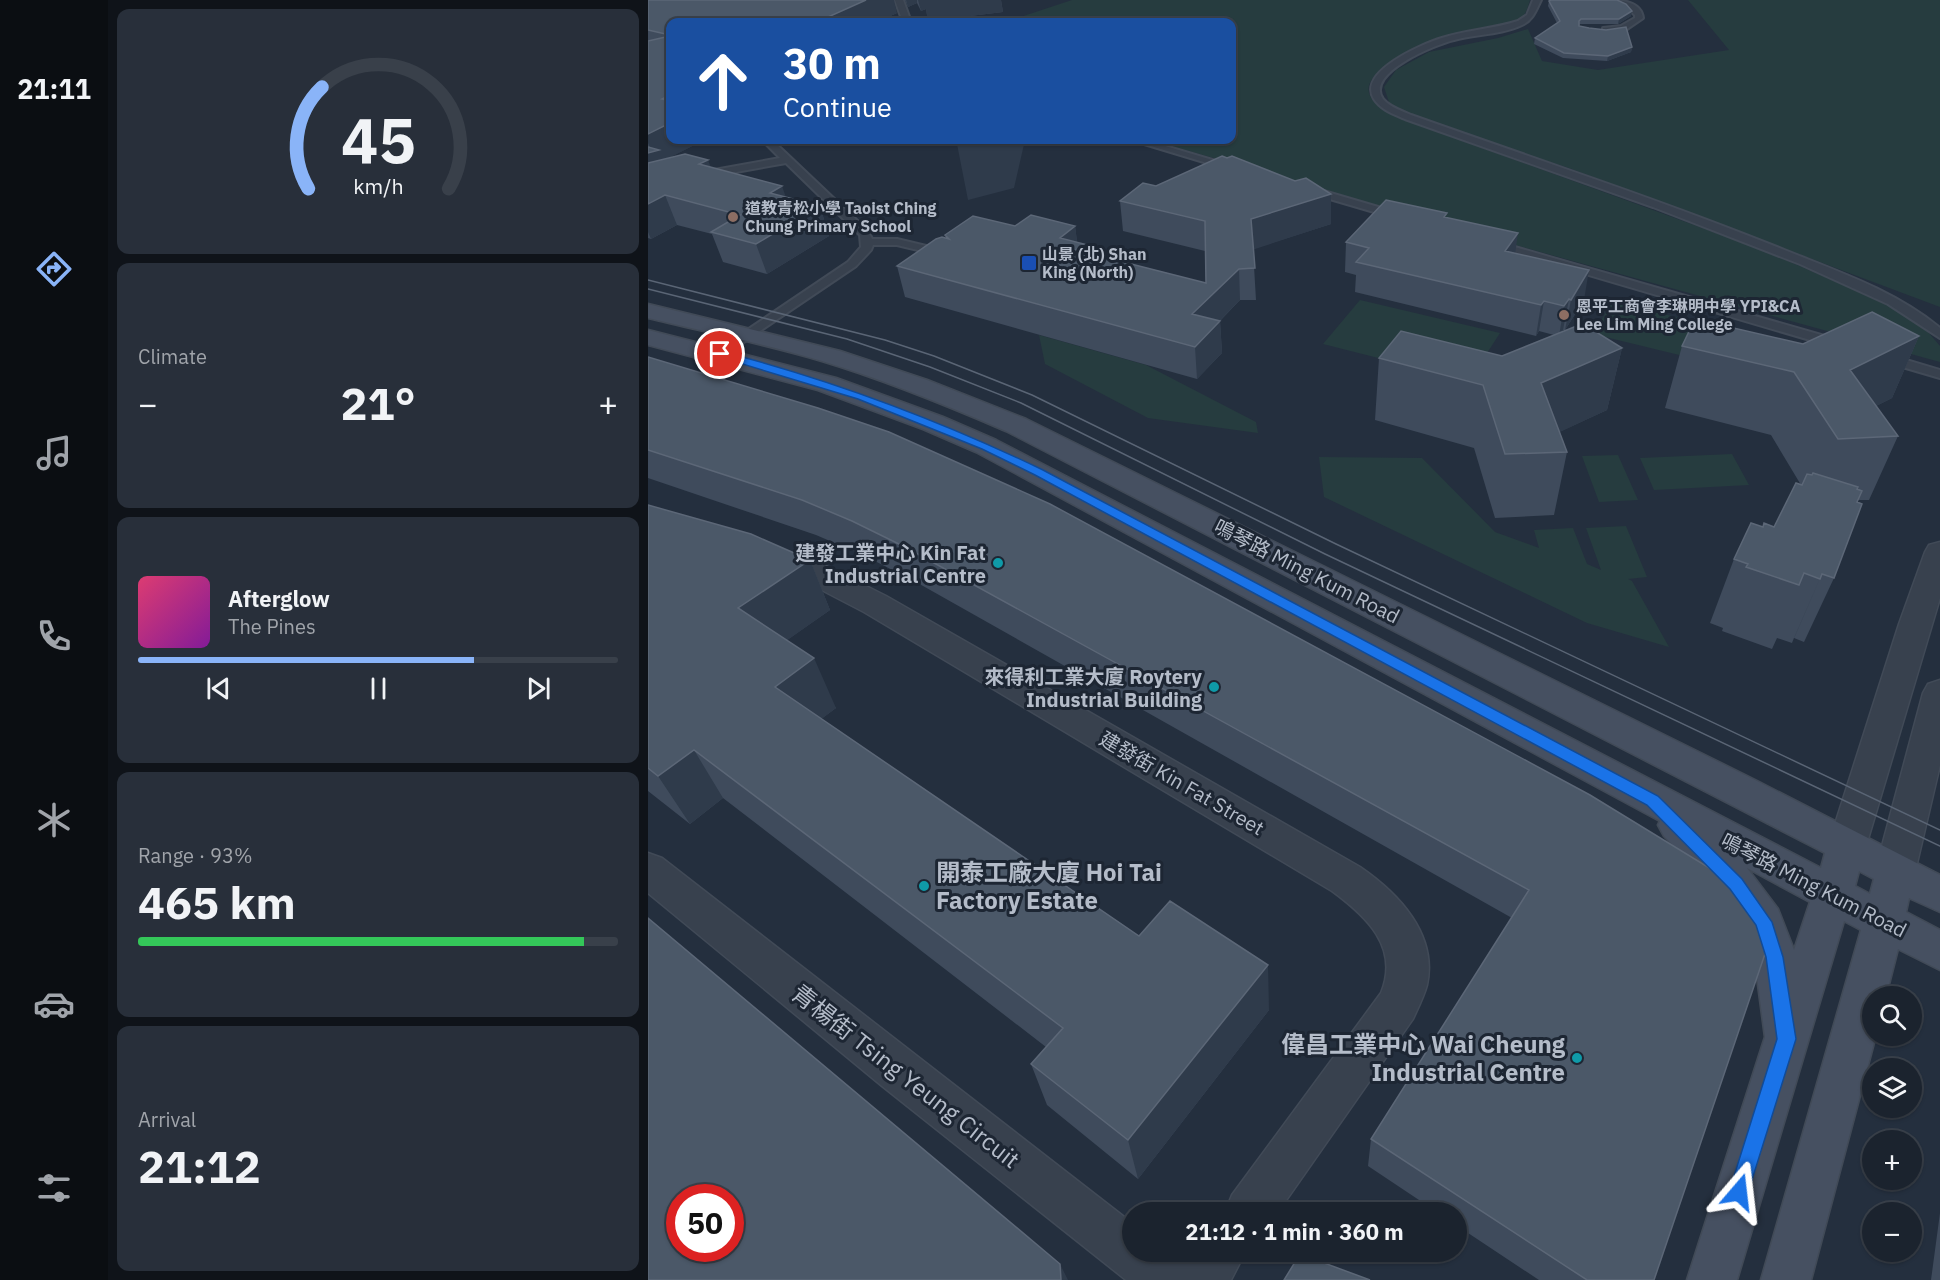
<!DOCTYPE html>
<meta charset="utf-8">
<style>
:root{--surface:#1b232e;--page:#282f3a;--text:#f1f3f6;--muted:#a0a4aa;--line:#39404a;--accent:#8ab4f8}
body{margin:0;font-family:"IBM Plex Sans","Noto Sans TC",sans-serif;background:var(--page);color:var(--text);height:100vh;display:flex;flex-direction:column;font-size:22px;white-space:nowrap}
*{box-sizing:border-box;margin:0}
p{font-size:20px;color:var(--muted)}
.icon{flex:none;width:33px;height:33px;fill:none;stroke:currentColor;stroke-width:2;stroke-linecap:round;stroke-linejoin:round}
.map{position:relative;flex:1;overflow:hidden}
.sheet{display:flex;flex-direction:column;gap:9px;padding:9px;background:#0f1319;width:540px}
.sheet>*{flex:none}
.guide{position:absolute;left:18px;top:18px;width:570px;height:126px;border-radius:12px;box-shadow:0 2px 4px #0004,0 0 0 2px var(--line);background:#1a4fa0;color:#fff;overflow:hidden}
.fabs{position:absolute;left:1214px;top:986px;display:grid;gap:12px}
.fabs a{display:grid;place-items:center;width:60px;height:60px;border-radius:50%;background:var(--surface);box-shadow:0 2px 4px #0004,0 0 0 2px var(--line);font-size:30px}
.speed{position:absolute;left:18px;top:1184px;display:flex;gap:12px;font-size:30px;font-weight:700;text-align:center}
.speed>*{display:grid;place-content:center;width:78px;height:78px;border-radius:50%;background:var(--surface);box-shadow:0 2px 4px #0004,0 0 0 2px var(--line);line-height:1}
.speed .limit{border:9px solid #d22;background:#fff;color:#111}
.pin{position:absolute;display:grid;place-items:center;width:51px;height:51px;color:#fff;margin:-26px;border:3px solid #fff;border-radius:50%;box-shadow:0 2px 6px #0007}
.me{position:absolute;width:66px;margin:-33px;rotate:17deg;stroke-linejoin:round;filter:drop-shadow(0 0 4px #0008)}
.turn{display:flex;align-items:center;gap:21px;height:126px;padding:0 18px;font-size:27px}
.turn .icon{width:78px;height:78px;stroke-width:2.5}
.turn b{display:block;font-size:42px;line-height:51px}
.big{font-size:45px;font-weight:700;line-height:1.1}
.sheet .tile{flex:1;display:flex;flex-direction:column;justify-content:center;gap:9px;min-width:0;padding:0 21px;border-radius:12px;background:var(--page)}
.sheet .dial{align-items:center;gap:0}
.dial svg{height:156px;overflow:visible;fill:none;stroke:var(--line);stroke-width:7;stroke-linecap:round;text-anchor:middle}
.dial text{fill:var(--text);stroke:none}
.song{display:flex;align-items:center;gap:18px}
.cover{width:72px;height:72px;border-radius:9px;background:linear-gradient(135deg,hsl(340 70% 55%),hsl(290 70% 35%))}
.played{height:6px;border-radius:3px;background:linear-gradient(90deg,var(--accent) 70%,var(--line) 70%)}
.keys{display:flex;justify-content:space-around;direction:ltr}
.heat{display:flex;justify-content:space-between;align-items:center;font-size:33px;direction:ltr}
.charge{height:9px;border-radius:4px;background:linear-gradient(90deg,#34c759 93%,var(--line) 0)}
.trip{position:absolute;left:474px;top:1202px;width:345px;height:60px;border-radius:30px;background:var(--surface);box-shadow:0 2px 4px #0004,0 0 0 2px var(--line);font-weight:700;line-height:60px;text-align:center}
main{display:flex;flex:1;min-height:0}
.tab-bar{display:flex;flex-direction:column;width:108px;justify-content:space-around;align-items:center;background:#0b0e12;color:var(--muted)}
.tab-bar .icon{width:42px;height:42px}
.tab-bar .current{color:var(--accent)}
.tab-bar b{font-size:27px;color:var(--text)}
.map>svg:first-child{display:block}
.green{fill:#263c3f}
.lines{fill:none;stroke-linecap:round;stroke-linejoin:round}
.lane-casing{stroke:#414a57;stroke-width:4}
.street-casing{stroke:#414a57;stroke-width:3}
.secondary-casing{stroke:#414a57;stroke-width:3}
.lane{fill:#38414e;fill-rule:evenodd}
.street{fill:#38414e;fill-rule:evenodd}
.secondary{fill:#465061;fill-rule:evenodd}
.tram{stroke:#5a6575;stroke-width:1.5}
.wall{fill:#3f4b5c}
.shaded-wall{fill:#2f3b4b}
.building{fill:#4b5868;stroke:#5c6777;stroke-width:1.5;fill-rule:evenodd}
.route{fill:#1a73e8;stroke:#114b97;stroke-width:1.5}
.education-dot{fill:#8d6e63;stroke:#1d2633;stroke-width:2}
.transit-dot{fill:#1a4fb4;stroke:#1d2633;stroke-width:2}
.culture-dot{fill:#0f9aa8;stroke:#1d2633;stroke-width:2}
.labels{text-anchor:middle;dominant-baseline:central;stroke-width:6;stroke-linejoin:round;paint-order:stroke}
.far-poi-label{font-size:16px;font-weight:bold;fill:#b4bcc9;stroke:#1d2633;text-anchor:start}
.poi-label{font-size:20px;font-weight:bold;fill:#b4bcc9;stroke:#1d2633;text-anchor:end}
.street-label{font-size:20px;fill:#b4bcc9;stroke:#1d2633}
.near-poi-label{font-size:24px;font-weight:bold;fill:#b4bcc9;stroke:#1d2633;text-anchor:start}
.near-street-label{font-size:24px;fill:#b4bcc9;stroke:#1d2633}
</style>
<main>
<nav class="tab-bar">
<b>21:11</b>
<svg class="icon current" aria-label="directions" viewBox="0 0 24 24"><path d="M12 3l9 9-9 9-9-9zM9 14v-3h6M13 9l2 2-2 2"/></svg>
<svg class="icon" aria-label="music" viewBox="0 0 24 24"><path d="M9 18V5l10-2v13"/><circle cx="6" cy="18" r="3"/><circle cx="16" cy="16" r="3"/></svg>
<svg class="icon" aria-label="phone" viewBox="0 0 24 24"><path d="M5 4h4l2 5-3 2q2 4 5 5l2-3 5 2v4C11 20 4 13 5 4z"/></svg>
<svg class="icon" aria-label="climate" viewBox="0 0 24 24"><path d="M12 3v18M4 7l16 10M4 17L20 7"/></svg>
<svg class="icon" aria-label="car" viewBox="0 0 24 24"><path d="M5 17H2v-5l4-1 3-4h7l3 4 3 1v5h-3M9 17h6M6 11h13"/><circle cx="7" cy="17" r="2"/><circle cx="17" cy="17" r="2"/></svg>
<svg class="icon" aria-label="filters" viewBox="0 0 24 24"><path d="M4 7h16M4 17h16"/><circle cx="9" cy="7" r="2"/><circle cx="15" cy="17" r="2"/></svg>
</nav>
<section class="sheet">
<div class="tile dial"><svg viewBox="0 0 100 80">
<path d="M14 69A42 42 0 1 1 86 69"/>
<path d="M14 69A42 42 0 0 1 21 17" stroke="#8ab4f8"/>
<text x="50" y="56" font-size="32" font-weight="700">45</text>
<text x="50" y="72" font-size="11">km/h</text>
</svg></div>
<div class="tile"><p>Climate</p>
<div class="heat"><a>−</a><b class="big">21°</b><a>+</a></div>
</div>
<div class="tile">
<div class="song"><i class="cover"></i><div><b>Afterglow</b><p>The Pines</p></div></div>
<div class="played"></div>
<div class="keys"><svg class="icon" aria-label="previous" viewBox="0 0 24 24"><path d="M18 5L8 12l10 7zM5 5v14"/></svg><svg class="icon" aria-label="pause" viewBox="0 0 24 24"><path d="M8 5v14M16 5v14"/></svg><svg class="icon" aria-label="next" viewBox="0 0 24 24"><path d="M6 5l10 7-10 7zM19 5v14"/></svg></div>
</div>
<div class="tile"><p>Range · 93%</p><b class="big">465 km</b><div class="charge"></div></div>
<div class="tile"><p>Arrival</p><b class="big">21:12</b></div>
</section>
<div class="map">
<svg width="1292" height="1280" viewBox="0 0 1292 1280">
<rect width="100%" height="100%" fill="#242f3e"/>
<path class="green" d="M424 0H882C880 7 878 16 871 19 851 31 818 30 795 37 775 43 759 52 742 63 708 87 717 100 750 117L1112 249 1240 304 1280 332 1292 346V362L845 239 503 140H584V22H357Z
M1040 0H1292V307L918 167 771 122 742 105 736 87 748 70 781 52 850 38 880 29 894 61 950 70 1081 50Z
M712 300 852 333 821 381 675 344Z
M964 302 1110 336 1097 371 945 334Z
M391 335 498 365 608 422 610 433 500 418 397 364Z
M1084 454 1101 485 1006 490 992 458Z
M970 455 990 500 951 502 934 456Z
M671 457 774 458 847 532 891 548 886 530 925 528 939 564 953 570 938 528 978 526 999 577 980 579 984 581 1021 647 939 623 676 497Z"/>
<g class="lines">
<defs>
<path id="lane" d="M247 0H255L263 22H255Z
M885 0H893C888 10 885 20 874 25 853 35 828 34 806 40 789 44 716 73 735 99 741 107 754 111 763 115 887 159 1012 200 1134 249 1188 271 1246 290 1292 328V338L1240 304 1152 264 1005 207 757 119C746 114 733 110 726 99 709 72 774 44 794 38 819 30 845 29 870 21L879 15Z
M958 0C972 0 993 1 995 18L979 29 955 32V28L973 26 987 18V15L978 7Z
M114 140H124L220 231 224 239H249L299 251 301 253 295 256 249 245H225L223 250 208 266 72 358 66 354 68 351 200 262 213 247 212 235 138 163 55 178 50 175 55 172 132 158Z
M483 140H497L588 167 579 169Z
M662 187 754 214 755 216 750 219 658 192V188Z
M846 241 1194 341 1196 344 1190 348 1186 347 842 246V242Z
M1238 354 1292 370V378L1234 361 1232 358 1234 355Z"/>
<path id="street" d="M1292 542V598L1218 846 1213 858 1199 862 1185 858 1180 846 1251 624 1277 552 1281 545Z
M126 549 176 565 238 596 712 867C750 893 790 934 779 985 776 996 770 1008 765 1019L630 1212H577L584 1195 733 993C752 947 718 916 684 891L216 612 166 586 115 566 111 559 115 552Z
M1292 680V765L1267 872 1261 884 1247 889 1233 884 1227 872 1275 693 1280 684Z
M0 853 14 858 484 1223V1251H521L535 1261 542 1251H598L583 1280H478L234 1086 0 893Z"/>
<path id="secondary" d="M0 304 192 351 279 380 378 419 1109 781 1292 875V912L1261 898 1258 912 1292 930V970L1250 949 1238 996H1224V1035H1228L1163 1280H1113L1213 930 1196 921 1089 1280H1039L1117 1037 1107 962 1098 929 1074 896 1016 836 1010 825 1012 821 328 452 275 429 170 390 0 345V330L188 378 295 417 348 440 1173 868 1177 853 358 431C298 405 237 380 174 361 117 344 58 332 0 318ZM1099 868 1162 902 1146 950 1130 909ZM1211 871 1226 879 1222 894 1207 886Z"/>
</defs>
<use href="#lane" class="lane-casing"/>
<use href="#street" class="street-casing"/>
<use href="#secondary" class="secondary-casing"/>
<use href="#lane" class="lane"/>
<use href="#street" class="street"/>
<use href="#secondary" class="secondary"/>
<path class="tram" d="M0 280 237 340 286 356 384 395 688 544 1292 830
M0 289 199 339 282 367 373 403 677 554 1292 846"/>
</g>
<path class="wall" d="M0 0 249 13 229 22H22V140H56L20 158 63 167 138 197 172 206 181 236 119 274 75 262 64 234 29 225 3 239 0 238Z
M257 0H353L355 12 280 21 278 9 273 11 269 3 260 7Z
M901 1 983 16 970 24H932L931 25V26L984 47 983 52 959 61 915 58 886 44 887 38 909 23 900 6Z
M647 181 683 194V224L605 249 608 300H592L572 321 574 353 549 379 257 297 249 266 298 238 297 235 367 226H427L429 242 437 252 558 283 557 251 475 231 472 201 508 186Z
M798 217 867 253 936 300 917 330H915L913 332 974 348 959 410 911 432 919 452 906 515 847 518 826 448 727 420 731 358 854 356 906 335 891 331 888 336 707 292 708 275 697 272 698 242Z
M1271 336 1244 398 1228 406 1250 436 1221 500H1210L1186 578 1156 642 1146 638 1144 643 1129 638 1124 649 1074 631 1075 628 1062 623 1086 559 1115 527H1126L1153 485 1123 435 1017 408 1034 346 1155 344Z
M0 357 942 795 1006 1280H891L808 1225V1212H789L720 1166 723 1139 864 918 268 582 217 556 168 535 0 478Z
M0 505 162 560 182 610 139 640 188 708 173 719 491 936 621 1010 490 1179 399 1105 383 1064 398 1047 75 798 42 824 0 791Z
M1292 1213V1280H1283Z"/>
<path class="shaded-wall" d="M218 0H246L249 13 229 22H169Z
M258 0H269V3L260 7Z
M270 0H353L355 12 281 21V22H280V21L278 9 273 11Z
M984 11 983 16 970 24 971 19Z
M984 47 983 52 959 61 960 56Z
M22 95V120L14 99Z
M22 123V140H56L15 161 0 185V153L4 152 0 143V134Z
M329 140H377L366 188 320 200 309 144Z
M60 160 71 188 51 164Z
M134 186 144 215 122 193Z
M683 194V224L604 250 603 219Z
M17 195 29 225 3 239 0 232V204Z
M172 206 181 236 119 274 108 244Z
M427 226 430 248 436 244 440 275 412 238Z
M870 233 866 262 857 251Z
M591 269 592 300 547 346 544 314Z
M941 270 936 300 917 330 923 300Z
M921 299 915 330 911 336 916 306Z
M896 301 891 331 888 336 893 305Z
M572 321 574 353 549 379 547 347Z
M1271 336 1244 398 1183 429 1202 370Z
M974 348 959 410 882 446 893 383Z
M162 560 182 610 114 658 90 608Z
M1174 574 1146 638 1144 643Z
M166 658 188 708 151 736 127 687Z
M46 750 75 798 42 824 10 776Z
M620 965 621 1010 490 1179 480 1140Z
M412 1264 420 1280H413Z"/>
<path class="building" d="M0 0H218L169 22H22V35L0 30Z
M903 0H969L978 4 984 11 971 19H933L931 21V26L941 28 958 30 978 27 984 47 960 56 916 53 887 38 912 21 901 1Z
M244 21H281L280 22H244Z
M22 36V95L14 99 22 101V123L0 134V41Z
M310 140H329L309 144Z
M0 147 11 150 0 153Z
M37 154 60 160 51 164 134 186 122 193 172 206 108 244 63 232 92 215 17 195 0 204V163Z
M574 156 579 158 584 156 647 181 658 178 683 194 603 219 607 268 591 269 544 314 572 321 547 347 249 266 288 239 294 237 301 239 297 235 325 216 367 226 383 215 427 226 412 238 436 244 428 250 558 283 557 221 472 201 495 183 508 186Z
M738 200 799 213 796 217 870 233 857 251 941 270 923 300 921 299 916 306 896 301 893 305 708 262 721 248 698 242Z
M1224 312 1271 336 1202 370 1250 436 1190 439 1146 372 1034 346 1047 319 1155 344Z
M931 325H937L974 348 893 383 919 452 857 454 835 385 731 358 753 331 854 356Z
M0 357 170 408 241 432 402 504 942 795 1104 894 1120 945 1006 1280H939L723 1139 881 890 257 547 204 521 154 500 0 450Z
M1165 473 1210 487 1209 489 1214 491 1209 502 1214 504 1186 578 1174 574 1172 579 1156 573 1151 585 1098 567 1100 564 1086 559 1103 523 1115 527 1116 523 1126 527 1148 483 1154 485 1159 474 1164 475Z
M0 505 103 534 162 560 90 608 166 658 127 687 491 936 522 901 620 965 480 1140 383 1064 415 1028 46 750 10 776 0 768Z
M0 918 412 1264 413 1280H0ZM32 1197H82V1248H32Z
M652 1254 722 1280H636Z"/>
<path class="route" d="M72 351C184 380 291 420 395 470L1010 796 1094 879 1124 922 1135 957 1148 1039 1098 1199 1091 1202 1084 1199 1081 1192 1129 1039 1118 957 1108 925 1082 889 999 805 387 475 334 449 210 399 68 356 67 354Z"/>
<g class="education-dot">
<circle cx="85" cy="217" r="6"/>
<circle cx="916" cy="315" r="6"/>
</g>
<rect class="transit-dot" x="373" y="255" width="16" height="16" rx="3"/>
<g class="culture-dot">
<circle cx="350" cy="563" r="6"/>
<circle cx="566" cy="687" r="6"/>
<circle cx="276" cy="886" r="6"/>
<circle cx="929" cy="1058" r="6"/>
</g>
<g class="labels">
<g class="far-poi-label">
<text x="97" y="208">道教青松小學 Taoist Ching<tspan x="97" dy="18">Chung Primary School</tspan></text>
<text x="394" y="254">山景 (北) Shan<tspan x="394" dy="18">King (North)</tspan></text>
<text x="928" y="306">恩平工商會李琳明中學 YPI&amp;CA<tspan x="928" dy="18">Lee Lim Ming College</tspan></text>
</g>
<g class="poi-label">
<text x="338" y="552">建發工業中心 Kin Fat<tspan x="338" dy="23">Industrial Centre</tspan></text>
<text x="554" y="676">來得利工業大廈 Roytery<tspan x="554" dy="23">Industrial Building</tspan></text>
</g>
<g class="street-label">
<text transform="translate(659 571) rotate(27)">鳴琴路 Ming Kum Road</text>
<text transform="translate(534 783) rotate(30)">建發街 Kin Fat Street</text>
<text transform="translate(1166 885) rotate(27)">鳴琴路 Ming Kum Road</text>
</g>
<g class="near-poi-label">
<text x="288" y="872">開泰工廠大廈 Hoi Tai<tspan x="288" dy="28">Factory Estate</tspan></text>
<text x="917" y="1044" text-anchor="end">偉昌工業中心 Wai Cheung<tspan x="917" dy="28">Industrial Centre</tspan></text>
</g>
<g class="near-street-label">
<text transform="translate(258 1076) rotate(38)">青楊街 Tsing Yeung Circuit</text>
</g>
</g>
</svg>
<div class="fabs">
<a><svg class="icon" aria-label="search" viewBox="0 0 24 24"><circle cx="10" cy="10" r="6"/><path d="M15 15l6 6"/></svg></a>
<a><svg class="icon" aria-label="layers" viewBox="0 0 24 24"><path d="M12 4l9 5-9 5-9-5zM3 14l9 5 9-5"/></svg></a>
<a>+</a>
<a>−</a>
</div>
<div class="speed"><div class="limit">50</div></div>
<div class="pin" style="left:72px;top:354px;background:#d93025"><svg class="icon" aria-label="arrive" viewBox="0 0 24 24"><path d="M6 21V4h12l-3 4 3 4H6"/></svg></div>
<svg class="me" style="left:1091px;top:1192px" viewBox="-20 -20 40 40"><path d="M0-17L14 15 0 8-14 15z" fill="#1a73e8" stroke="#fff" stroke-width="4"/></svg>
<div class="trip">21:12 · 1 min · 360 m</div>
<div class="guide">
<div class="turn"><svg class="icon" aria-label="ahead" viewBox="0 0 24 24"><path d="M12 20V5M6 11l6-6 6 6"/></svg><div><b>30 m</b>Continue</div></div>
</div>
</div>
</main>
